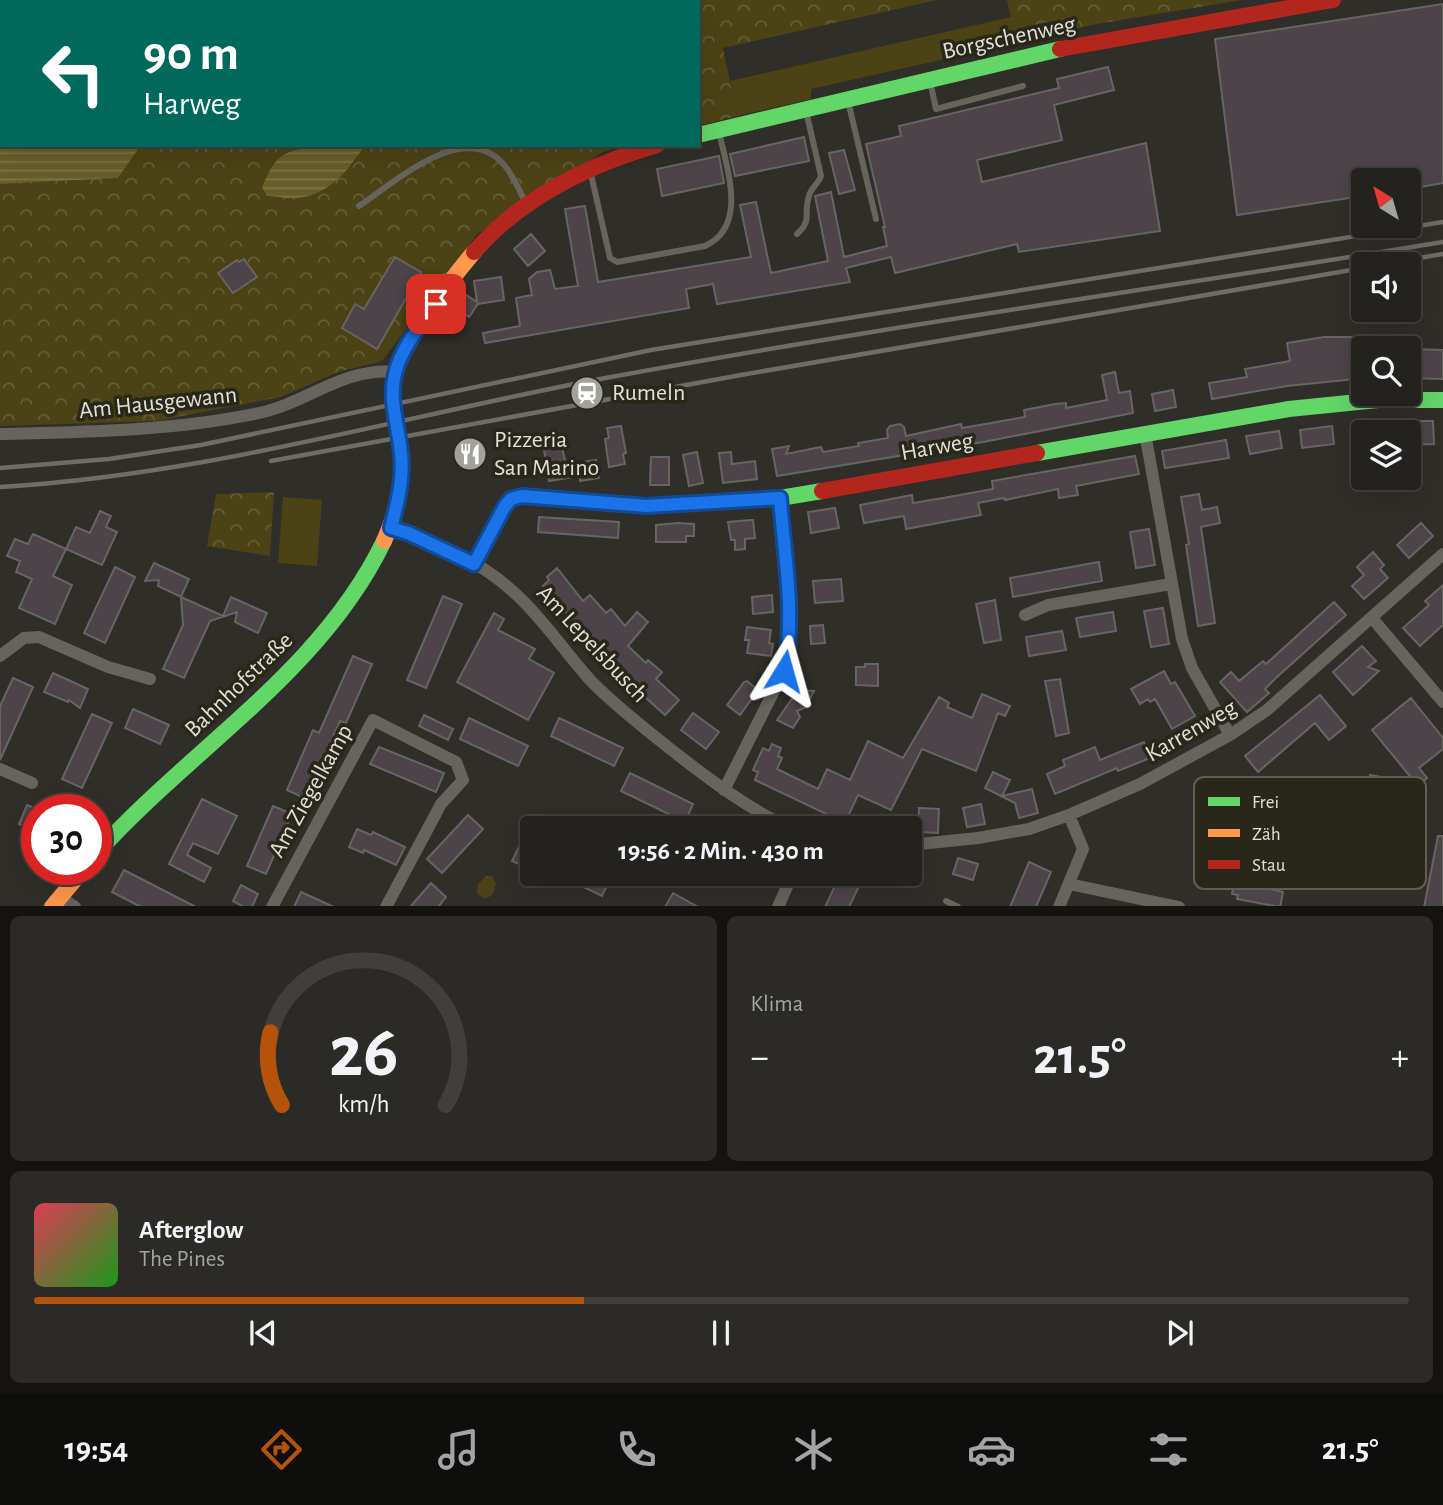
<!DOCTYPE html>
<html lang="de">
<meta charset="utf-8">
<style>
:root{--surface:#24221e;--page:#2c2a27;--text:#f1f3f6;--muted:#a3a4a4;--line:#413f3c;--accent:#b45309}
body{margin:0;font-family:"Alegreya Sans",sans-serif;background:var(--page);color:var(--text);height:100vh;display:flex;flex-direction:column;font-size:26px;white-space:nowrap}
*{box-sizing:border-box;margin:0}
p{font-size:23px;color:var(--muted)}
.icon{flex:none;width:38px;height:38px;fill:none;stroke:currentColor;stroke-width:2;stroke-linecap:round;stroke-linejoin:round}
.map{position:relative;height:906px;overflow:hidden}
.panel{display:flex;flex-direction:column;gap:10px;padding:10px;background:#141310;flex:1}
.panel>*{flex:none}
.guide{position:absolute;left:0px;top:0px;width:700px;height:147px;box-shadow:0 7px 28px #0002,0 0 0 2px var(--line);background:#00695c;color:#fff;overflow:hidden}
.needle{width:46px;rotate:323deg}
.tools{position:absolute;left:1351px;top:168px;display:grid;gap:14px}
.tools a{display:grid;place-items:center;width:70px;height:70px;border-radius:7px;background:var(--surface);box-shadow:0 7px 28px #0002,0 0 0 2px var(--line);font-size:35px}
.speed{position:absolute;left:21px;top:794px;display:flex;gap:14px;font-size:35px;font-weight:700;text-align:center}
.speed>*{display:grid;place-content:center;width:91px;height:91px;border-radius:50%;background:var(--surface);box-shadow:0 7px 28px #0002,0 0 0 2px var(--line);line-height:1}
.speed .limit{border:10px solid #d22;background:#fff;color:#111}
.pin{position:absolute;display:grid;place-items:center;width:60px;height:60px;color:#fff;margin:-30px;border-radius:14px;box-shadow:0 4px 10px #0006}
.me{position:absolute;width:77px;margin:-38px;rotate:8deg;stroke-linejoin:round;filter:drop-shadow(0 0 5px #0008)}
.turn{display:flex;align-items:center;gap:24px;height:147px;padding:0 28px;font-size:32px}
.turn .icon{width:91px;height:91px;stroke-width:2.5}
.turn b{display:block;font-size:49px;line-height:60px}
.big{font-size:52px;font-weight:700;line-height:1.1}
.panel .tile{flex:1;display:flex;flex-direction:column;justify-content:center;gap:10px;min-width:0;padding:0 24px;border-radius:10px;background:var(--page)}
.panel .dial{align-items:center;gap:0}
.dial svg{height:182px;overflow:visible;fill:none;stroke:var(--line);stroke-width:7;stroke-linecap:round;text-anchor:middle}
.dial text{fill:var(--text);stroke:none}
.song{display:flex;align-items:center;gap:21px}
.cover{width:84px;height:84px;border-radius:10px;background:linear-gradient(135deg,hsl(350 70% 55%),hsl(120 70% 35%))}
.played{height:7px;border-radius:4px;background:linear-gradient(90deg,var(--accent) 40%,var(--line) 40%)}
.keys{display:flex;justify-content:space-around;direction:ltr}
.heat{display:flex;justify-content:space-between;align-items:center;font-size:38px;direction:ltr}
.panel .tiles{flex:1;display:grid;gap:10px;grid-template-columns:1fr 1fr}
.tile:last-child{grid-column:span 2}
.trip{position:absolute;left:520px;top:816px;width:402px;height:70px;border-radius:7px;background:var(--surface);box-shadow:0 7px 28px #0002,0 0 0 2px var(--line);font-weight:700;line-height:70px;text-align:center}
.tabs{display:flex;height:112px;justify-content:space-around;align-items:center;background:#0e0e0c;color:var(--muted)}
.tabs .icon{width:49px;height:49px}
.tabs .selected{color:var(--accent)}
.tabs b{font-size:32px;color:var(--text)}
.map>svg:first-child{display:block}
.green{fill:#4b4315}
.park{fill:url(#park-crowns)}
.water{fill:url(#water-rules)}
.building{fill:#4c4449;stroke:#676463;stroke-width:2}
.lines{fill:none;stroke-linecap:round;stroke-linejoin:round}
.lane{stroke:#66645c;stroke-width:6}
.street{stroke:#66645c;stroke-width:12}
.fast{stroke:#63d668;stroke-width:16}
.slow{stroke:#ff974d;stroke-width:16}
.jam{stroke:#b3261e;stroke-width:16}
.rail{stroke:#6d6c66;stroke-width:4.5}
.route-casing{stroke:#114b97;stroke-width:18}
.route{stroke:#1a73e8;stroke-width:12}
.labels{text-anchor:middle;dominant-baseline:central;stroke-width:7;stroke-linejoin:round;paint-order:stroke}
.street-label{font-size:24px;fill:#e1e0d7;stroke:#29271a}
.poi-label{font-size:24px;fill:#e1e0d7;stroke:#29271a;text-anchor:start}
.key{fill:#29271a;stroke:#605e53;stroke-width:2}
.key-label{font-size:19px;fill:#e1e0d7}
</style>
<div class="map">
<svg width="1443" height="907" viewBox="0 0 1443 907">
<defs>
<pattern id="park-crowns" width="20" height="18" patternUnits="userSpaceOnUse" patternTransform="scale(1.75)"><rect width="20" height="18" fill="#4b4315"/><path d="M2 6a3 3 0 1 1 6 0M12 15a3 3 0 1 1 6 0" fill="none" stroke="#655e36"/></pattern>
<pattern id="water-rules" width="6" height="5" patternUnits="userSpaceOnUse" patternTransform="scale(1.75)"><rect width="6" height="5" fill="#685d29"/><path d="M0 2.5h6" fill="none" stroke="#7d7447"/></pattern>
</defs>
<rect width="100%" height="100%" fill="#302e28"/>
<path class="green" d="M1011 17 1016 43 811 89V99L737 116 730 81Z
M283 497 322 500 317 566 278 563Z"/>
<path class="park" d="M446 0H937L723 48 737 116 698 126V2H445Z
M1007 0H1242L1091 25 1016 43Z
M141 145H301L300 149C275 154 272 166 262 187L352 165 365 145H628L603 152 477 234 382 361 338 372 281 397 157 421 0 426V184L118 178Z
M274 492 270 556 207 546 216 494Z
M486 876H492L496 883 492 895 485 899 477 893 478 884Z"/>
<path class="water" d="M0 0H446L2 2V145H141L118 178 0 184Z
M301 145H365C349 170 327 197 295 198 286 199 276 196 267 196L262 187C272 166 275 154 300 149Z"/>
<path class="building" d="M1443 4V183L1409 189V180H1363V196L1237 215 1215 39Z
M1108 67 1114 90 1054 105 1062 140 977 160 982 182 1146 143 1160 231 1019 252 1017 244 895 273 891 257 846 268 850 282 717 304 713 284 686 289 689 308 485 343 483 333 520 326 516 298 532 295 529 279 537 272 550 270 555 289 578 286 565 209 585 206 598 282 751 257 740 205 756 202 771 273 828 261 815 196 831 192 844 257 887 246 883 227H885L866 144 901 136 899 126 1059 88 1057 79Z
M804 137 809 161 735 176 730 154Z
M844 150 855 190 839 194 829 153Z
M719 156 724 183 662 196 657 169Z
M531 234 545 251 528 266 514 249Z
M395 257 421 272 377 349 342 328 355 304 364 309Z
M244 259 257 277 233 293 218 273 237 260 239 262Z
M501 277 504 300 478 304 469 317 451 305 460 291 477 302 474 281Z
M1369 335 1387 336V348H1354L1355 379 1287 386 1212 399 1209 383 1247 377 1245 369 1290 361 1287 343 1324 337H1369Z
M1410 349 1443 350V379L1409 378Z
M1115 372 1119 393 1130 391 1133 413 983 442 777 476 772 449 789 446 786 454 821 447 823 452 859 446 858 443 888 438 887 430 890 426 900 424 904 427 906 436 961 424 962 428 1025 417 1024 410 1055 404 1066 403V408L1107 400 1102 375Z
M1173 390 1176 407 1155 411 1152 394Z
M1410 421H1433L1434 444 1410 445Z
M621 426 626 453 623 454 625 464 609 467 605 439 609 438 607 428Z
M1332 426 1334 444 1302 448 1300 430Z
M1279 431 1282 448 1250 454 1246 436Z
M1226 440 1229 458 1165 468 1162 451Z
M479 442 483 462 480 466 460 467 456 446Z
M562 447 566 465 596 460 599 478 580 481V476L549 481 544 450Z
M697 452 703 483 689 486 683 455Z
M731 452 732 464 755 461 757 479 723 483 719 453Z
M1135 456 1139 474 1076 486 1078 495 1059 498 1058 489 1005 500 1004 498 978 503 981 515 906 529 904 516 864 523 860 505 912 495 913 503 943 498 993 489 992 481Z
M651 457H669V485H650Z
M1199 494 1202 510 1217 507 1220 523 1201 527 1215 623 1198 626 1186 545 1189 544 1181 497Z
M835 508 839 528 811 533 808 512Z
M100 511 111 516 106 527 117 532 102 565 66 549 76 527 90 533Z
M539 517 619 522 618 538 538 532Z
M751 520H753L755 538 745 539V549L735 550V540H731L728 522Z
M678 523 694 524V536H686V542H656V525Z
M1421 523 1433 536 1409 558 1397 545Z
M1149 529 1155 565 1136 568 1130 532Z
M33 534 66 549 53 576 72 585 55 624 19 608 32 579 16 572 20 561 7 556 15 539 28 544Z
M1373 552 1384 565 1380 569 1388 578 1364 599 1352 586 1364 575 1357 567Z
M1099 562 1102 581 1013 597 1010 578Z
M154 563 189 579 181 597 158 586 159 580 145 581Z
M115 567 135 577 105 643 84 633Z
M557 568 583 601 590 595 606 613 611 609 625 626 637 612 648 622 628 646 646 663 648 660 662 672 656 679 679 700 665 715 616 671 543 586 549 580 547 577Z
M841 579 843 601 815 603 813 581Z
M1443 585V625L1420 646 1403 628 1429 605 1425 601Z
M772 595 773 612 753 614 752 597Z
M443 596 462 604 426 688 407 680Z
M181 597 223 616 231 597 267 613 258 633 235 622 237 612 210 621 184 678 163 669 183 625Z
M995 600 1001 640 984 643 976 604Z
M1334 602 1346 615 1277 677 1265 689 1269 693 1247 712 1220 682 1231 672 1239 681 1263 661 1266 664Z
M1163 608 1169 644 1151 647 1144 611Z
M1113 612 1116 631 1080 637 1076 618Z
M494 613 504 619 498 630 535 649 529 659 554 673 528 720 457 682Z
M823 625 825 643 811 644 810 626Z
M747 627 771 630 769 643 773 644 771 656 747 653 749 640H745Z
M1062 631 1066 650 1029 656 1026 637Z
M1362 646 1376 661 1368 667 1379 671 1353 695 1333 672Z
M353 656 372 664 346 723 340 721 306 799 287 790 313 730 319 733Z
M865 664H878V686L856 685V667H865Z
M1164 671 1171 684 1175 682 1195 716 1172 729 1155 699 1150 702 1148 699 1140 704 1131 689Z
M53 673 88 689 80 708 69 700 68 702 44 692Z
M13 678 33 687 0 760V706Z
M1060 679 1069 733 1056 736 1045 681Z
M747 681 758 690 740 715 727 705 744 682Z
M798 690 814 691 806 707 797 711 800 717 793 728 777 720Z
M982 694 1010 706 1005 716 998 713 976 771 922 749 891 810 858 795 845 823 755 780 758 772 753 770 763 748 769 751 772 744 781 748 778 756 782 758 777 769 818 789 827 769 850 780 868 741 903 758 939 697 949 703 947 707 972 718Z
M1320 695 1346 726 1329 740 1315 723 1258 772 1245 756Z
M1411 698 1443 738V749L1419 768 1427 778 1418 786 1372 730Z
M133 709 169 725 160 744 125 728Z
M693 713 719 732 706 749 681 730Z
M92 714 112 723 82 788 62 779Z
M424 715 453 729 448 740 419 726Z
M469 718 528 746 518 766 460 739Z
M559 718 623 748 614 766 551 736Z
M1144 742 1150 758 1118 771 1117 768 1055 794 1047 774 1065 766 1063 760 1095 747 1100 760Z
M379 747 444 773 436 792 370 764Z
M993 772 1010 780 1002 796 1032 789 1038 813 1019 818 1015 803 985 788Z
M630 773 693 804 685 822 621 791Z
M1370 775 1408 782 1403 809 1399 808 1395 833 1362 826 1366 809 1359 808 1363 789 1367 790Z
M202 799 237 816 218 854 193 843 187 855 211 868 204 882 169 864Z
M981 804 985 824 967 827 963 808Z
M27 805 37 809V832L19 824Z
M273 806 292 814 266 874 247 866Z
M919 808 939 809 938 833 918 832Z
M468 815 483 829 442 873 427 859Z
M357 829 371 835 373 832 405 847 396 865 364 850 363 853 349 847Z
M1438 836H1443V907H1424Z
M522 840 532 844V870L512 861Z
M958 858 978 864 973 880 953 874Z
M1029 862 1051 872 1036 907H1010Z
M124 870 155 886 196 907H141L112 892Z
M546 873H613L602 896 573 882 572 885Z
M841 873 861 882 849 907H825Z
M1241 879 1267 884 1266 888 1283 892 1280 907 1237 899 1238 895 1232 894 1234 883 1240 884Z
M431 883 446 897 438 907H410Z
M241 885 258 894 252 907H244L233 901Z
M301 892 334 907H294Z
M673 893 698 907H665Z"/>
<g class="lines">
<path class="lane" d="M563 0 564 2
M690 0V2
M930 81 936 109 1023 86
M848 101 876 219
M590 170 610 258 617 262 705 246C749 226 726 167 719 131
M359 206C395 182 466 117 505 166 514 177 520 191 526 204
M797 234C813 220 803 213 809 196 811 188 818 184 821 176L806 111
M946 901 958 907"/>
<path class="street" d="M1145 433 1182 639 1192 668 1230 735
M0 434C87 432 174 431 259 413 307 403 344 367 395 372
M391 528C437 541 486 564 520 598 547 624 568 656 593 683 619 709 649 732 678 755 714 783 748 808 789 828
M1025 615 1048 605 1171 584
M1372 618 1443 702
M0 656 24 638 39 637 108 667 150 679
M0 769 32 783
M724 790 784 671C796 615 784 555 780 498
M910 845 978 838 1029 829 1069 815 1140 784 1230 735 1267 710 1443 554
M1069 884 1179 907
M60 897 75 907
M272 907 373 720 456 762 463 780 441 804 386 907
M778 907 793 873
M1059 907 1083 849 1069 815"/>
<path class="fast" d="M698 135 1060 49
M1037 453 1289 409 1378 400H1443
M474 563 505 506 511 499 522 496 646 506 780 498 822 491
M96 854C190 749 321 672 384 541"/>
<path class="slow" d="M384 541C398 510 405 476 400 442 397 423 391 403 393 383 397 350 451 279 474 252
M52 907 83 870"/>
<path class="jam" d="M1060 49 1333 0
M474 252C522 197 588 165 657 145
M822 491 1037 453"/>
<path class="rail" d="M1383 264 1443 254
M271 461 741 375 1363 268
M0 468 109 459 201 445 651 350 1443 222
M0 487C206 475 399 417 600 379 880 327 1162 288 1443 242"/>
</g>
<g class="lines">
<defs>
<path id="route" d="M436 304C421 325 401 348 395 374 388 399 399 428 401 454 404 479 397 504 391 528L408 533 474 564 505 506 511 499 522 496 646 506 780 498C784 555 796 615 784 671"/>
</defs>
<use href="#route" class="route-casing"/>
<use href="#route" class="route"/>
</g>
<defs>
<symbol id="station-disc" viewBox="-11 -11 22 22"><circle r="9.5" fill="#a3a29a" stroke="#29271a"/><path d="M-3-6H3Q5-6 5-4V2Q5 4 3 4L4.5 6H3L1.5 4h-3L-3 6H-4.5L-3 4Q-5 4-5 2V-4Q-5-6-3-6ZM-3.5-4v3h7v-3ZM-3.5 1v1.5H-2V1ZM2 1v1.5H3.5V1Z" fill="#fff"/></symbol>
<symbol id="restaurant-disc" viewBox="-11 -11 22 22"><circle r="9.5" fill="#a3a29a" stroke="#29271a"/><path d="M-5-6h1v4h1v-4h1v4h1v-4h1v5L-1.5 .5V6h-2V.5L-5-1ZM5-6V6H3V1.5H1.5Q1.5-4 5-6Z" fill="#fff"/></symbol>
</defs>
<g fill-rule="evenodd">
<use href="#station-disc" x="568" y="374" width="38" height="38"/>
<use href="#restaurant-disc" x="451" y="435" width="38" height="38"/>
</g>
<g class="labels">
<g class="street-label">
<text transform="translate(1009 38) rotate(-12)">Borgschenweg</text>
<text transform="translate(158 403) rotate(-6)">Am Hausgewann</text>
<text transform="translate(937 447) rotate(-10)">Harweg</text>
<text transform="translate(592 644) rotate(47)">Am Lepelsbusch</text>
<text transform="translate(239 685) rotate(-44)">Bahnhofstraße</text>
<text transform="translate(1191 731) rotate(-30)">Karrenweg</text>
<text transform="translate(311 791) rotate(-61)">Am Ziegelkamp</text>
</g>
<g class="poi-label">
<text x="612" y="393">Rumeln</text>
<text x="494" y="440">Pizzeria<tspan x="494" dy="28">San Marino</tspan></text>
</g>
</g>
<rect x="1194" y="777" width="232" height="112" rx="10" class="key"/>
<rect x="1208" y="797" width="32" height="9" fill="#63d668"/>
<rect x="1208" y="829" width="32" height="8" fill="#ff974d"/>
<rect x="1208" y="860" width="32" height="9" fill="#b3261e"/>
<g class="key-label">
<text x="1252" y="808">Frei</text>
<text x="1252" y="840">Zäh</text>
<text x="1252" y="871">Stau</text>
</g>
</svg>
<div class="tools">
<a><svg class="needle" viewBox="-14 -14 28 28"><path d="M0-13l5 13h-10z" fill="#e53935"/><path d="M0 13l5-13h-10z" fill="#a3a4a4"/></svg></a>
<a><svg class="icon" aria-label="sound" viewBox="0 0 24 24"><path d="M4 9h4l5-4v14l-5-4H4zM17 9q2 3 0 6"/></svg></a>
<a><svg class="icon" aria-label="search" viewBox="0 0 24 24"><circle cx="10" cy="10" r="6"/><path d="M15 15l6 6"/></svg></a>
<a><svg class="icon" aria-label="layers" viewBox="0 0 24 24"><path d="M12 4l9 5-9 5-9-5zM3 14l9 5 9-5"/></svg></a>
</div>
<div class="speed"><div class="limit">30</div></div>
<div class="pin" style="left:436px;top:304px;background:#d93025"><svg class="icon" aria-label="arrive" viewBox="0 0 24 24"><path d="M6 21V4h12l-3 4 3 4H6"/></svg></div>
<svg class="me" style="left:784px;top:671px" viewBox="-20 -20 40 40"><path d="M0-17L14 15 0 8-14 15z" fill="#1a73e8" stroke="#fff" stroke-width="4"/></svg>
<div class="trip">19:56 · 2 Min. · 430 m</div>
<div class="guide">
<div class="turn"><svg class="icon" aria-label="left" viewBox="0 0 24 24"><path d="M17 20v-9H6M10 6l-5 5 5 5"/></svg><div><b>90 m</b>Harweg</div></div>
</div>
</div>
<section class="panel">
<div class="tiles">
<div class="tile dial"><svg viewBox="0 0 100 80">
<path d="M14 69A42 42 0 1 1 86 69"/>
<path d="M14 69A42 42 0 0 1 9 37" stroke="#b45309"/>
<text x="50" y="56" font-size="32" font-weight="700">26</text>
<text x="50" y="72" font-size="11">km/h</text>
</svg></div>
<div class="tile"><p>Klima</p>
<div class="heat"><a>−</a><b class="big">21.5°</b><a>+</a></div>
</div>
<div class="tile">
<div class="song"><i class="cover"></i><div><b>Afterglow</b><p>The Pines</p></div></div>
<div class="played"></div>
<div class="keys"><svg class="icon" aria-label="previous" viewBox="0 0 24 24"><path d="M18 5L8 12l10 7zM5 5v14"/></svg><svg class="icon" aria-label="pause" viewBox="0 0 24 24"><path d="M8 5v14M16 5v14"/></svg><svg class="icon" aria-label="next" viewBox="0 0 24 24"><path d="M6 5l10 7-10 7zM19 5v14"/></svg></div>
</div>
</div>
</section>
<nav class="tabs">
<b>19:54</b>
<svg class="icon selected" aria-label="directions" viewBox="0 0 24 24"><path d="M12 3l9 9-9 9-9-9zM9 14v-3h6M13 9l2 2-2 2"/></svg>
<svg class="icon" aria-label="music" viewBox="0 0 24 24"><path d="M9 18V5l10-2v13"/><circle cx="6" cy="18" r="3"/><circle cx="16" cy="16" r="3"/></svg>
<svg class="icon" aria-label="phone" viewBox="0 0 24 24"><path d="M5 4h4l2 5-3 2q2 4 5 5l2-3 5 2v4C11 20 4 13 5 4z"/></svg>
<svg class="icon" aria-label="climate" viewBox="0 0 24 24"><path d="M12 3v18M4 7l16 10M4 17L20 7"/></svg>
<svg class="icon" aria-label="car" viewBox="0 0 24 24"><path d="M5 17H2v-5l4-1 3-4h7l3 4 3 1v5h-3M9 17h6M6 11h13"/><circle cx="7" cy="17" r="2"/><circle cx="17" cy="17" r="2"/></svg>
<svg class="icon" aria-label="filters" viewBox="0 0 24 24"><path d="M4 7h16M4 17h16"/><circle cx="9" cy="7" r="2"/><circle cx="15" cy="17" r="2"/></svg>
<b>21.5°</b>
</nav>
